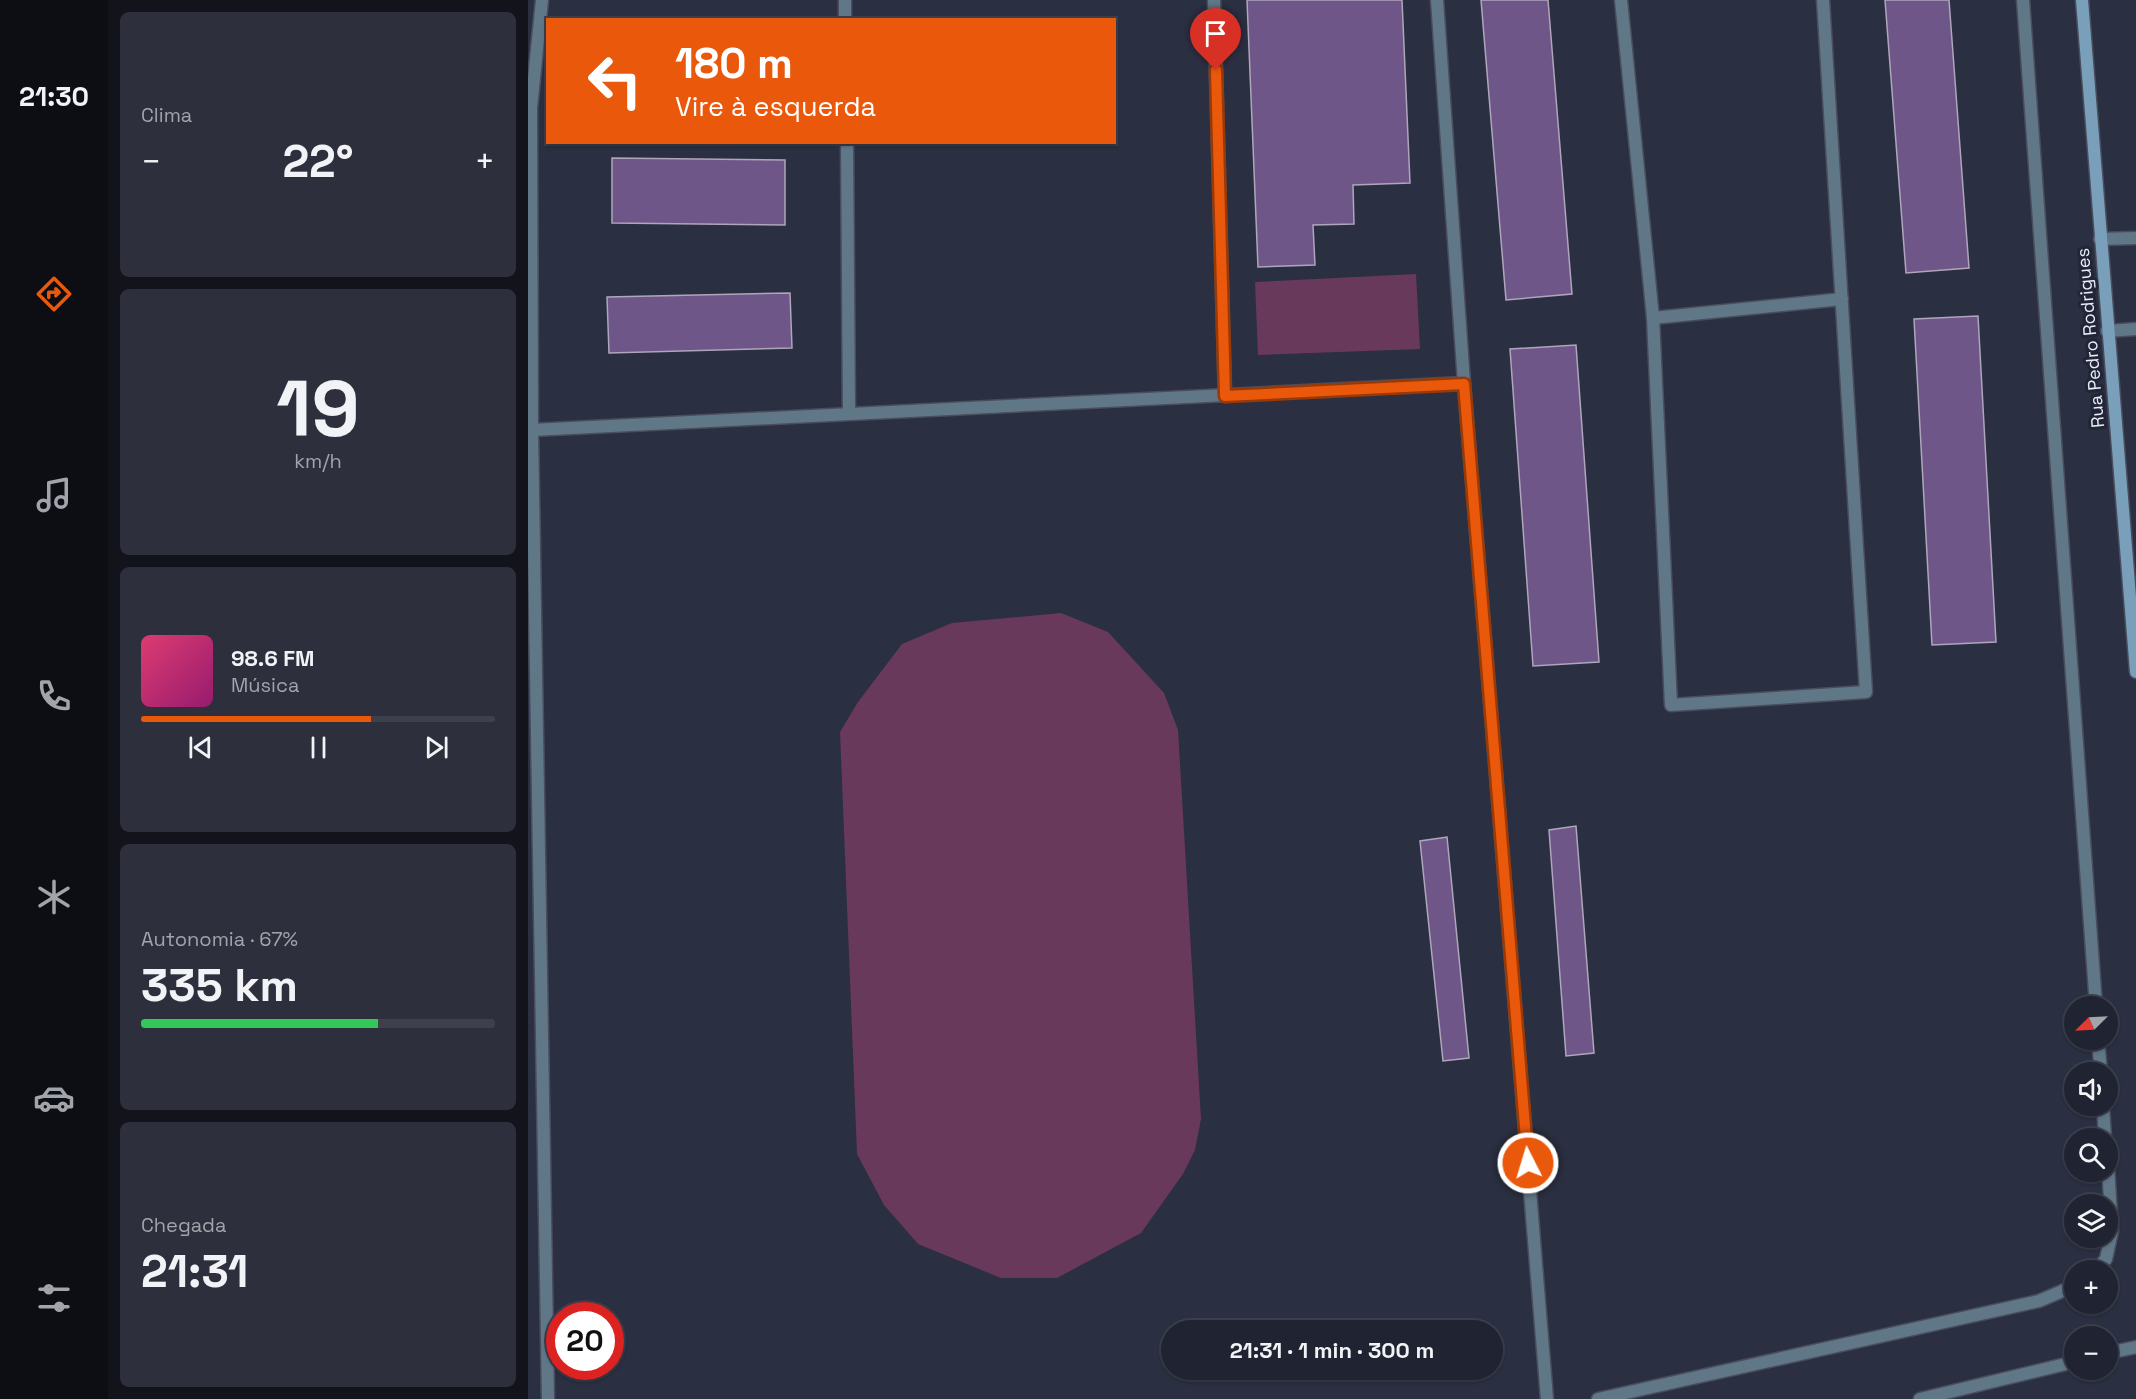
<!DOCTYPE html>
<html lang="pt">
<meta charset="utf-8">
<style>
:root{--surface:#202331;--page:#2d2f3d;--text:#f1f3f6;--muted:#a2a4ab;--line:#3d404d;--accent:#ea580c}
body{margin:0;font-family:"Space Grotesk",sans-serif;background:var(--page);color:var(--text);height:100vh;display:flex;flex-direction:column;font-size:22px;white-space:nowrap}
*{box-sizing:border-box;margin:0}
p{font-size:20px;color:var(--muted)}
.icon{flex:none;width:33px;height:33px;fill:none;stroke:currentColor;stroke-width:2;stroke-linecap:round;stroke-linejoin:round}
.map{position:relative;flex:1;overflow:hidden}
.drawer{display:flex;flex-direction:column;gap:12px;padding:12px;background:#12131b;width:420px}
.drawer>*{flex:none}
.banner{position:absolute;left:18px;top:18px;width:570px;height:126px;border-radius:0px;box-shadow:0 2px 4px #0004,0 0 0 2px var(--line);background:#ea580c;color:#fff;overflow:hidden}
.needle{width:39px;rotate:246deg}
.controls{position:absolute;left:1536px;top:996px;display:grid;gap:12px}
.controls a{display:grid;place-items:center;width:54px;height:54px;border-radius:50%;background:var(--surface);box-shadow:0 2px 4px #0004,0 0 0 2px var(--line);font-size:30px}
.speed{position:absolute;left:18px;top:1302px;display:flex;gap:12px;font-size:30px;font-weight:700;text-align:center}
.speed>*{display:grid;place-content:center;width:78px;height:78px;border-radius:50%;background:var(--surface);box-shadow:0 2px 4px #0004,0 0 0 2px var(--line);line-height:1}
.speed .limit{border:9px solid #d22;background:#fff;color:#111}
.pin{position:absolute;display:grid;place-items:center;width:51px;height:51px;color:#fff;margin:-62px -26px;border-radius:50% 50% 50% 0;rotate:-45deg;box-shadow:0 0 6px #0007}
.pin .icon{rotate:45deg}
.me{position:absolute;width:66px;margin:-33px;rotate:355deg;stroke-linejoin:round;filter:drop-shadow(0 0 4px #0008)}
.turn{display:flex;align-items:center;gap:21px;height:126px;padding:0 30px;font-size:27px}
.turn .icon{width:78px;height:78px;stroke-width:2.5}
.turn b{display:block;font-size:42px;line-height:51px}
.big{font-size:45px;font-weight:800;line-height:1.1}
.drawer .card{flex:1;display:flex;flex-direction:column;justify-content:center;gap:9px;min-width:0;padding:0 21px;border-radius:9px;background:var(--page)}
.drawer .dial{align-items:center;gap:0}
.dial b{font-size:78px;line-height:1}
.song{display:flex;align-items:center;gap:18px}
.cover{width:72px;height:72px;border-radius:9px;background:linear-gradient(135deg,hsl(340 70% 55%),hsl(320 70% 35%))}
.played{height:6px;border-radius:3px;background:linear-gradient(90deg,var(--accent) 65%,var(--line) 65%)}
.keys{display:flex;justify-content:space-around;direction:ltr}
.heat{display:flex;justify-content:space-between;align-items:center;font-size:33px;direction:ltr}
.charge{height:9px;border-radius:4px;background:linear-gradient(90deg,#34c759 67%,var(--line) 0)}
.trip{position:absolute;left:633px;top:1320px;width:342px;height:60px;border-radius:30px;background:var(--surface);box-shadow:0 2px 4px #0004,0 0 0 2px var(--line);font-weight:800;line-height:60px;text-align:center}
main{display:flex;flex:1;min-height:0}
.menu{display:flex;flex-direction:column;width:108px;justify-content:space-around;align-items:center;background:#0d0e14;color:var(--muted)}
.menu .icon{width:42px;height:42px}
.menu .active{color:var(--accent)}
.menu b{font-size:27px;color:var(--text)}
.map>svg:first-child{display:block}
.green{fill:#68395b}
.building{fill:#6e5689;stroke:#afa6bb;stroke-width:1.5}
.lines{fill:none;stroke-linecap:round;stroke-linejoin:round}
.service-casing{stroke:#494d5e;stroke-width:15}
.tertiary-casing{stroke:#494d5e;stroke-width:15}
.secondary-casing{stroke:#494d5e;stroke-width:15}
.service{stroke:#607788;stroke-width:12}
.tertiary{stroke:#607788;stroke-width:12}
.secondary{stroke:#7a9fbb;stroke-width:12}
.route-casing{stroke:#983908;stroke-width:15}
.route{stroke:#ea580c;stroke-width:10}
.labels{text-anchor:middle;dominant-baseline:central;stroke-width:6;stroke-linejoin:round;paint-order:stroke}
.street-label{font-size:18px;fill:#e9ecf8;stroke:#212536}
</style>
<main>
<nav class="menu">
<b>21:30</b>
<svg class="icon active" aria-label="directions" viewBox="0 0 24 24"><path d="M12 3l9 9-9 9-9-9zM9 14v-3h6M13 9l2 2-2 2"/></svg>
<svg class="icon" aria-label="music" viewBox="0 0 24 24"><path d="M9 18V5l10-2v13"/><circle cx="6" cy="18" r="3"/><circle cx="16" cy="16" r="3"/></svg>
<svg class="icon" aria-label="phone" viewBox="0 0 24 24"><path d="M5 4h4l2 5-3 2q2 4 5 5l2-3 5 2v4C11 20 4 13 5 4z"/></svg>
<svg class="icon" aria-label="climate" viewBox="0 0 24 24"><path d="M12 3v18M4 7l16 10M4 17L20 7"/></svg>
<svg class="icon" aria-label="car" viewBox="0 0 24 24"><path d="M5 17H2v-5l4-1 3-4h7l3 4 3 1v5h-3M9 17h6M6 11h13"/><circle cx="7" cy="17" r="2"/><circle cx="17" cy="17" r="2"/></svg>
<svg class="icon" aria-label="filters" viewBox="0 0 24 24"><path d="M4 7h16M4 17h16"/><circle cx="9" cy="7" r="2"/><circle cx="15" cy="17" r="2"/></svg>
</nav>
<section class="drawer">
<div class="card"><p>Clima</p>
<div class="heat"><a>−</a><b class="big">22°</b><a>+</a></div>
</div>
<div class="card dial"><b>19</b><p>km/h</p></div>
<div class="card">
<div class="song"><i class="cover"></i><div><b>98.6 FM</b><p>Música</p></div></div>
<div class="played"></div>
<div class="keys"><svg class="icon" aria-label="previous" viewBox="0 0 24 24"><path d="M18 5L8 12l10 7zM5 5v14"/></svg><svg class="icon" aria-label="pause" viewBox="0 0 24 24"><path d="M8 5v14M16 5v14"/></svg><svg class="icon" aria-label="next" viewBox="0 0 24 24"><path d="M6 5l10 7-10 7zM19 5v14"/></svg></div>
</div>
<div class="card"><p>Autonomia · 67%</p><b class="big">335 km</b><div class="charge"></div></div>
<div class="card"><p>Chegada</p><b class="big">21:31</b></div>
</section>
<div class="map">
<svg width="1608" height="1399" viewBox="0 0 1608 1399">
<rect width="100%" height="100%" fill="#2a2f41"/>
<path class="green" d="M888 274 892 349 730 355 727 282Z
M533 613 580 632 636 693 650 730 673 1119 667 1150 655 1174 613 1233 529 1278H473L390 1244 356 1205 329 1154 312 732 330 702 374 644 424 623Z"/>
<path class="building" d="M719 0H874L882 183 825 185 826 224 785 225 787 265 730 267Z
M953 0H1020L1044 294 978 300Z
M1357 0H1421L1441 268 1378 273Z
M84 158 257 160V225L84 223Z
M262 293 264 348 81 353 79 297Z
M1450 316 1468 642 1404 645 1386 319Z
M1048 345 1071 662 1005 666 982 349Z
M1048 826 1066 1053 1038 1056 1021 830Z
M919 837 941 1058 915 1061 892 841Z"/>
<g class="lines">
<defs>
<path id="service" d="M14 0 3 108 4 430 20 1399
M317 0V20
M686 0 697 396
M909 0 936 383 1019 1399
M1093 0 1125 318 1143 705 1338 692 1295 0
M1495 0 1568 1006
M319 142 321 414
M1572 239 1608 238
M1125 318 1314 299
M1579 331 1608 329
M4 430 936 383
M1570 1040 1573 1072
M1575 1106 1577 1138
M1568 1270 1578 1259 1584 1231 1580 1166
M1070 1399 1511 1301 1546 1286"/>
<path id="tertiary" d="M1580 1353 1608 1347
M1392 1399 1546 1362"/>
<path id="secondary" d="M1554 0 1608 672"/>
</defs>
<use href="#service" class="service-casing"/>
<use href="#tertiary" class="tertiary-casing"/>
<use href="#secondary" class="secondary-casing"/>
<use href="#service" class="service"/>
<use href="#tertiary" class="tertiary"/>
<use href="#secondary" class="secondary"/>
</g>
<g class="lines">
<defs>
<path id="route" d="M688 70 697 396 936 384 1000 1163"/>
</defs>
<use href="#route" class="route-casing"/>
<use href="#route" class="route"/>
</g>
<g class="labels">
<g class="street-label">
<text transform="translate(1562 338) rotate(-95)">Rua Pedro Rodrigues</text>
</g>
</g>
</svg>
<div class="controls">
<a><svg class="needle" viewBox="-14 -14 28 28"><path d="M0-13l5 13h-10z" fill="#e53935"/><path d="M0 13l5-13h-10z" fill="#a2a4ab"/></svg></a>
<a><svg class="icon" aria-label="sound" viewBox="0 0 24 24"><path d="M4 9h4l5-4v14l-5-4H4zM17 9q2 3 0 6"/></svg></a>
<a><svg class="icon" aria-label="search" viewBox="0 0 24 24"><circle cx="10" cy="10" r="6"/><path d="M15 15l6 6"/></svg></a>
<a><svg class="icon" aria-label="layers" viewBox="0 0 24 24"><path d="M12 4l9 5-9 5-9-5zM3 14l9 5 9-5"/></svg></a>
<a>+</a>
<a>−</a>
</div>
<div class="speed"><div class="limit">20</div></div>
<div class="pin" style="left:688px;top:70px;background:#d93025"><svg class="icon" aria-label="arrive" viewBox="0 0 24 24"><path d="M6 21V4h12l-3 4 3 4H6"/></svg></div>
<svg class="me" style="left:1000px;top:1163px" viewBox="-20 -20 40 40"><circle r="17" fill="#ea580c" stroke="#fff" stroke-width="3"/><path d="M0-11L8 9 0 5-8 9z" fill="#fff"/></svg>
<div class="trip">21:31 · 1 min · 300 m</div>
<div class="banner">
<div class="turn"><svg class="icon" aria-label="left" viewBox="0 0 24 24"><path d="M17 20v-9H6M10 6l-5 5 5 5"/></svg><div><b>180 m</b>Vire à esquerda</div></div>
</div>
</div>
</main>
